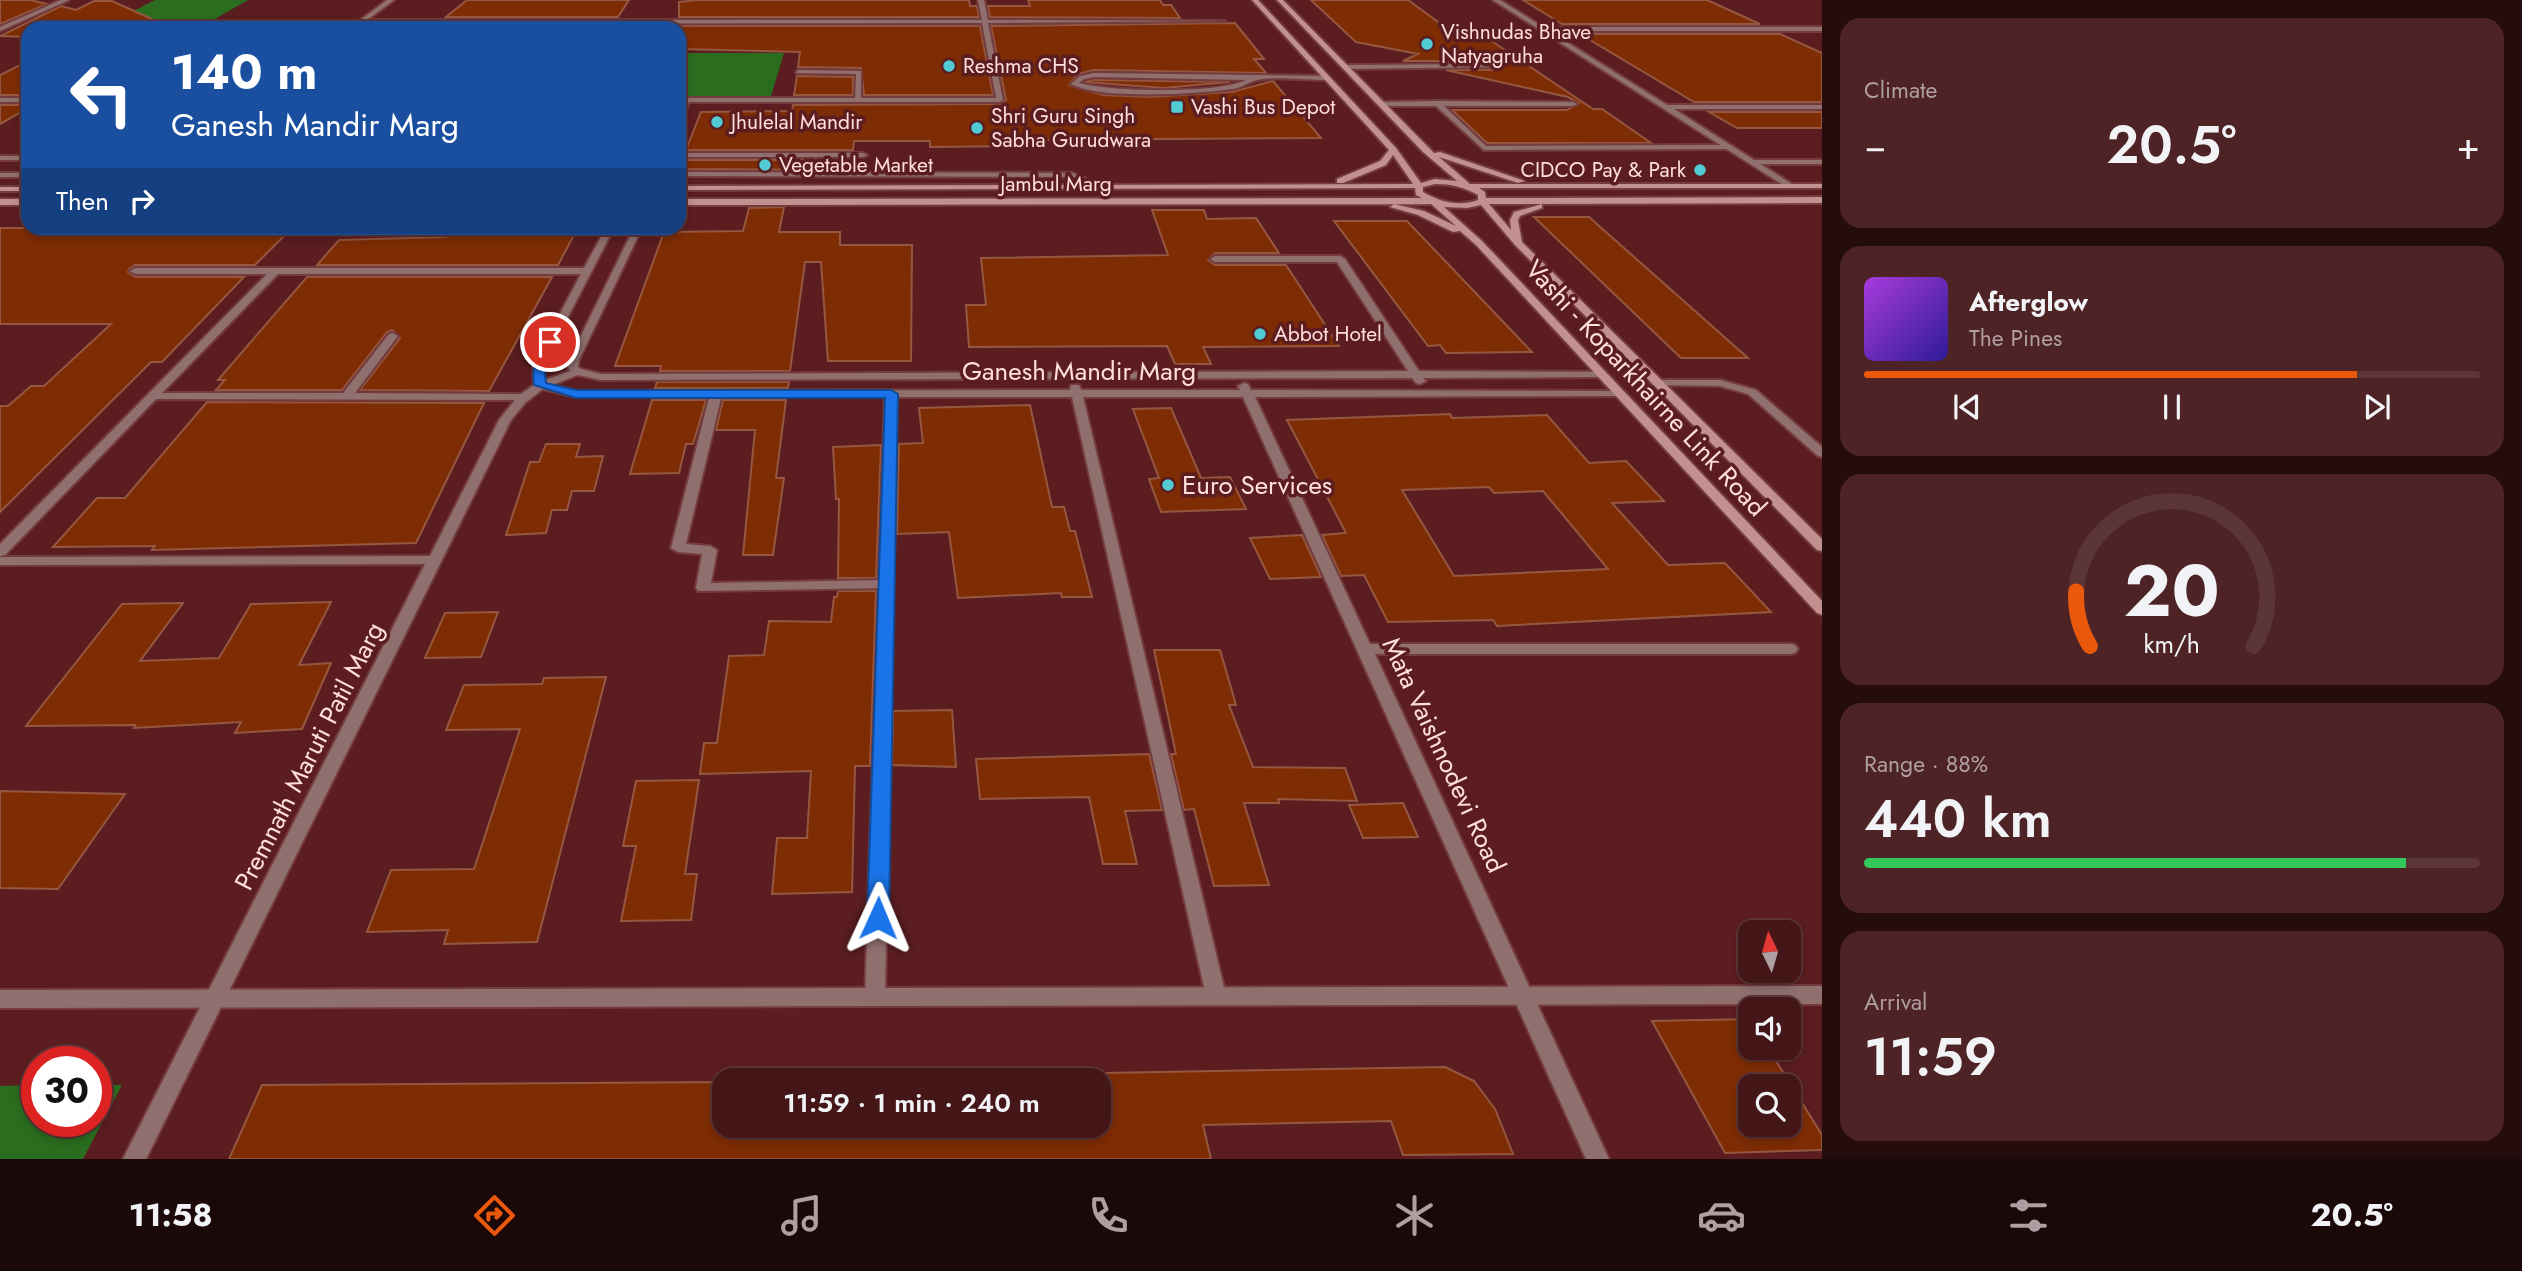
<!DOCTYPE html>
<meta charset="utf-8">
<style>
:root{--surface:#441618;--page:#4e2325;--text:#f1f3f6;--muted:#af9fa2;--line:#5c3537;--accent:#ea580c}
body{margin:0;font-family:Jost,sans-serif;background:var(--page);color:var(--text);height:100vh;display:flex;flex-direction:column;font-size:26px;white-space:nowrap}
*{box-sizing:border-box;margin:0}
p{font-size:23px;color:var(--muted)}
.icon{flex:none;width:38px;height:38px;fill:none;stroke:currentColor;stroke-width:2;stroke-linecap:round;stroke-linejoin:round}
.map{position:relative;flex:1;overflow:hidden}
.drawer{display:flex;flex-direction:column;gap:18px;padding:18px;background:#250c0d;width:700px}
.drawer>*{flex:none}
.top-card{position:absolute;left:21px;top:21px;width:665px;height:214px;border-radius:21px;box-shadow:0 4px 10px #0003,0 0 0 2px var(--line);background:#1a4fa0;color:#fff;overflow:hidden}
.needle{width:46px;rotate:355deg}
.controls{position:absolute;left:1738px;top:920px;display:grid;gap:14px}
.controls a{display:grid;place-items:center;width:63px;height:63px;border-radius:14px;background:var(--surface);box-shadow:0 4px 10px #0003,0 0 0 2px var(--line);font-size:35px}
.speed{position:absolute;left:21px;top:1046px;display:flex;gap:14px;font-size:35px;font-weight:700;text-align:center}
.speed>*{display:grid;place-content:center;width:91px;height:91px;border-radius:50%;background:var(--surface);box-shadow:0 4px 10px #0003,0 0 0 2px var(--line);line-height:1}
.speed .limit{border:10px solid #d22;background:#fff;color:#111}
.pin{position:absolute;display:grid;place-items:center;width:60px;height:60px;color:#fff;margin:-30px;border:4px solid #fff;border-radius:50%;box-shadow:0 2px 7px #0007}
.me{position:absolute;width:77px;margin:-38px;rotate:1deg;stroke-linejoin:round;filter:drop-shadow(0 0 5px #0008)}
.turn{display:flex;align-items:center;gap:24px;height:147px;padding:0 35px;font-size:32px}
.turn .icon{width:91px;height:91px;stroke-width:2.5}
.turn b{display:block;font-size:49px;line-height:60px}
.then{display:flex;align-items:center;height:66px;padding:0 35px;background:#0003;gap:14px;font-size:26px}
.big{font-size:52px;font-weight:600;line-height:1.1}
.drawer .card{flex:1;display:flex;flex-direction:column;justify-content:center;gap:10px;min-width:0;padding:0 24px;border-radius:21px;background:var(--page)}
.drawer .dial{align-items:center;gap:0}
.dial svg{height:182px;overflow:visible;fill:none;stroke:var(--line);stroke-width:7;stroke-linecap:round;text-anchor:middle}
.dial text{fill:var(--text);stroke:none}
.song{display:flex;align-items:center;gap:21px}
.cover{width:84px;height:84px;border-radius:10px;background:linear-gradient(135deg,hsl(280 70% 55%),hsl(250 70% 35%))}
.played{height:7px;border-radius:4px;background:linear-gradient(90deg,var(--accent) 80%,var(--line) 80%)}
.keys{display:flex;justify-content:space-around;direction:ltr}
.heat{display:flex;justify-content:space-between;align-items:center;font-size:38px;direction:ltr}
.charge{height:10px;border-radius:5px;background:linear-gradient(90deg,#34c759 88%,var(--line) 0)}
.trip{position:absolute;left:712px;top:1068px;width:399px;height:70px;border-radius:21px;background:var(--surface);box-shadow:0 4px 10px #0003,0 0 0 2px var(--line);font-weight:600;line-height:70px;text-align:center}
.tabs{display:flex;height:112px;justify-content:space-around;align-items:center;background:#1b090a;color:var(--muted)}
.tabs .icon{width:49px;height:49px}
.tabs .current{color:var(--accent)}
.tabs b{font-size:32px;color:var(--text)}
main{display:flex;flex:1;min-height:0}
.map>svg:first-child{display:block}
.green{fill:#2a6d1f}
.building{fill:#7e2c04;stroke:#965740;stroke-width:2;fill-rule:evenodd}
.lines{fill:none;stroke-linecap:round;stroke-linejoin:round}
.service-casing{stroke:#753c3e;stroke-width:4}
.minor-casing{stroke:#753c3e;stroke-width:4}
.tertiary-casing{stroke:#753c3e;stroke-width:4}
.secondary-casing{stroke:#753c3e;stroke-width:4}
.service{fill:#90706e;fill-rule:evenodd}
.minor{fill:#90706e;fill-rule:evenodd}
.tertiary{fill:#90706e;fill-rule:evenodd}
.secondary{fill:#c2908e;fill-rule:evenodd}
.route{fill:#1a73e8;stroke:#114b97;stroke-width:2}
.poi-dot{fill:#51ccd4;stroke:#5b1d20;stroke-width:2.5}
.labels{text-anchor:middle;dominant-baseline:central;stroke-width:7;stroke-linejoin:round;paint-order:stroke}
.far-poi-label{font-size:21px;fill:#ffdedd;stroke:#5b1d20;text-anchor:start}
.far-street-label{font-size:21px;fill:#ffdedd;stroke:#5b1d20}
.street-label{font-size:26px;fill:#ffdedd;stroke:#5b1d20}
.poi-label{font-size:26px;fill:#ffdedd;stroke:#5b1d20;text-anchor:start}
</style>
<main>
<div class="map">
<svg width="1822" height="1159" viewBox="0 0 1822 1159">
<rect width="100%" height="100%" fill="#5b1d20"/>
<path class="green" d="M155 0H248L199 28H100Z
M679 53H784L771 96H679Z
M37 1085V1122H96V1085H122L83 1159H0V1086Z"/>
<path class="building" d="M0 0H30L47 4 0 24Z
M467 0H629L618 17H446Z
M697 0H969L970 6H977L979 17H679V2Z
M1028 0H1160L1163 5H1171L1180 18 990 17 988 6H1030Z
M1311 0H1408L1445 27 1472 28 1593 109H1602L1651 143H1487L1452 110H1567L1579 103 1568 97 1446 70H1497L1499 66 1495 61H1403L1418 54 1356 42Z
M1523 0H1707L1760 24H1562Z
M94 1H112L172 28H28V37L0 36 61 6 76 10Z
M1235 23 1264 59H1254L1266 73 1094 70 1078 74 1069 85 1103 95 1149 97 1232 92 1273 81 1321 138 1027 140 1029 146 930 147V141H854L853 150H686L701 112 792 111 793 105 1001 104 1006 100 991 26Z
M612 26 611 28H434L436 27Z
M679 26H980L993 95H864L861 68 798 67 800 52 679 49Z
M1580 34H1780L1822 53V102H1694Z
M28 61V95H0V75Z
M797 76 853 77V95H794Z
M1094 80 1230 82 1164 88 1085 82Z
M0 105H28V108L0 124Z
M1709 112H1822V128H1737Z
M683 160H852L851 170 679 169Z
M784 207 779 232H840V245H912L911 361H828L821 262H805L790 371H660L661 366H615L664 232 743 231 749 208Z
M1152 210H1204L1207 219 1256 218 1279 253H1215L1208 260 1215 265H1286L1339 346 1203 347 1211 364H1175L1167 346 969 347 966 305H986L981 258 1168 255Z
M1534 217H1589L1748 358H1681Z
M1334 221H1407L1532 352 1446 353 1440 345 1428 346Z
M0 228H292L255 265H135L129 269 128 272 135 277H244L162 362H151L0 512V406H8L31 386H44L111 324H0Z
M456 228H519L515 234 574 235 558 265H317L339 240 446 237Z
M307 277H552L489 391 360 390 400 338 392 330 387 332 342 390H216L225 380H218Z
M657 382H789L788 388H655Z
M652 400H706L693 444H686L679 473 630 474Z
M723 400H786L776 478H784L773 555H743L755 430H716Z
M207 402 484 403 416 543 152 550 155 546 53 547 97 498H125Z
M1030 405 1052 507H1064L1070 531H1075L1092 597H1062L1061 593 958 598 949 532 897 534 899 444 923 443 919 408Z
M1171 408 1201 478 1230 477 1246 509 1161 512 1149 479 1159 478 1133 409Z
M1450 414 1452 418 1547 415 1589 463 1626 461 1664 501 1612 503 1668 565 1725 563 1771 612 1497 626 1493 620 1388 622 1364 575 1341 576 1322 535 1346 533 1287 420ZM1489 487 1494 493 1543 491 1608 569 1454 576 1402 490Z
M546 444H580L576 457 603 456 594 491H572L567 510H552L546 533 506 535 530 462H539Z
M881 445 876 578H838L839 499H836L833 447Z
M1302 535 1321 577 1270 579 1250 538Z
M838 591H876L870 766H855L852 892 772 894 777 838H807L811 771 700 774 704 743H717L729 656 764 655 769 621 831 622 834 597H837Z
M331 602 299 665 331 663 302 729 235 733 241 722 134 728 135 725 26 726 122 604 183 603 140 661 219 658 251 604Z
M498 612 481 657 425 658 445 613Z
M1154 650H1220L1236 705H1229L1253 767 1345 768 1357 801 1278 799 1279 803H1244L1269 885 1214 886 1194 809 1184 810 1171 754H1176Z
M606 677 537 942 444 944 448 930 367 932 391 870 474 869 520 729 446 730 464 685 542 684 544 678Z
M952 710 956 767 892 765 893 711Z
M1149 754 1162 810 1125 811 1137 864H1103L1089 797 980 799 976 759Z
M699 780 685 874H697L691 920 621 921 636 846H623L636 781Z
M0 791 125 794 58 889 0 888Z
M1403 803 1418 837 1363 838 1349 805Z
M1750 1019V1048H1768L1822 1135V1150L1725 1153 1652 1021ZM1750 1087H1788V1125H1750Z
M1445 1067 1474 1081 1495 1109 1513 1154 1403 1155 1391 1121 1203 1125 1211 1159H229L262 1085 724 1082V1125H1099V1080L756 1079Z"/>
<g class="lines">
<defs>
<path id="service" d="M1495 64 1497 67 1345 69 1342 67 1345 65Z
M798 70 861 71V100L858 102 855 100 856 74 796 73Z
M1094 73 1327 76 1330 78 1327 80C1307 80 1275 76 1257 80 1248 82 1241 88 1232 89 1197 94 1100 100 1071 84L1080 76ZM1094 77 1246 80C1219 94 1110 92 1079 83L1084 79Z
M1437 101 1573 102 1577 104 1573 106H1444L1486 146 1729 145 1733 147 1729 149 1484 150 1436 106H1382L1378 104 1382 102Z
M1751 160H1822V164H1751Z
M679 172 1073 173 1106 187 1099 189 1072 177 679 176Z
M0 173H28V177H0Z
M1657 380H1720L1756 390 1822 447V457L1818 456 1748 394 1720 386 1653 385 1651 383Z
M716 391 722 394 686 544 710 546 717 550 711 583 886 580 893 585 891 588 698 591 696 588 702 554 678 552 671 548 710 394Z"/>
<path id="minor" d="M387 0H394L367 20H982L978 0H984L988 20 1225 21 988 23 1003 100 1000 102H689L683 116 679 118V109L682 102H679V98H996L982 23 363 24 357 28H350Z
M1493 0H1500L1543 27H1822V31H1549L1667 105H1822V109H1674L1795 186 1788 188Z
M0 98H28V102H0Z
M679 153H863L867 155 863 157H679Z
M0 156H28V160H0Z
M606 228H614L543 365 545 380 570 371 568 367 569 360 634 228H642L579 360 578 367 581 369 601 374 1408 371 1337 262H1215L1210 259 1215 256H1340L1345 259 1419 371 1606 372V376L1602 377 1423 378 1426 381 1420 384 1416 383 1412 378 601 380 578 375 552 385 576 391 1070 390 1071 385H1079L1081 390H1240L1238 386 1244 383 1248 384 1251 390 1623 391V395L1619 396 1255 397 1370 644H1790L1795 645 1798 649 1795 653 1790 654H1375L1609 1159H1586L1243 397H1083L1226 996 1223 1003 1216 1005 1209 1003 1206 996 1072 397H897L885 997 882 1004 875 1006 868 1004 865 997 885 397H576L543 389 525 403 511 420 146 1159H123L425 564 0 565V557L430 556 499 420 515 400 156 399 5 555 0 556V544L267 274H135L130 271 135 268H584ZM278 274H581L533 365 534 385 521 394 355 393 398 336 393 333 389 334 343 393H162Z"/>
<path id="tertiary" d="M61 0H69L0 31V27Z
M1822 986V1004L0 1008V990Z"/>
<path id="secondary" d="M1252 0H1258L1396 148 1421 183 1435 179 1457 181 1423 152 1277 0H1283L1434 153 1440 152 1525 181 1518 183 1439 157 1470 184H1822V188H1479L1485 192 1486 198 1822 197V203L1489 204 1511 230 1510 220 1514 212 1542 204V208L1520 216 1518 220 1522 242 1822 539V551L1817 550 1515 245 1481 205 1467 208 1444 207 1482 241 1822 601V615L1817 613 1476 245 1460 231 1453 232 1418 215 1390 207 1394 204 1424 211 1456 226 1431 204 679 205V199L1422 198 1416 195 1415 188 679 190V186L1413 184 1393 155 1386 165 1343 183H1337V179L1380 161 1389 150ZM1435 184C1451 184 1464 187 1478 195V200C1459 207 1440 202 1423 192V187Z
M0 187H28V191H0Z
M0 199H28V205H0Z"/>
</defs>
<use href="#service" class="service-casing"/>
<use href="#minor" class="minor-casing"/>
<use href="#tertiary" class="tertiary-casing"/>
<use href="#secondary" class="secondary-casing"/>
<use href="#service" class="service"/>
<use href="#minor" class="minor"/>
<use href="#tertiary" class="tertiary"/>
<use href="#secondary" class="secondary"/>
</g>
<path class="route" d="M550 338 556 342 544 365 546 383 576 390H891L898 394 889 918 885 924 878 927 870 924 867 918 885 398H576L534 385C532 369 534 346 550 338Z"/>
<g class="poi-dot">
<circle cx="1427" cy="44" r="7"/>
<circle cx="949" cy="66" r="7"/>
<rect x="1170" y="100" width="14" height="14" rx="3.5"/>
<circle cx="717" cy="122" r="7"/>
<circle cx="977" cy="128" r="7"/>
<circle cx="765" cy="165" r="7"/>
<circle cx="1700" cy="170" r="7"/>
<circle cx="1260" cy="334" r="7"/>
<circle cx="1168" cy="485" r="7"/>
</g>
<g class="labels">
<g class="far-poi-label">
<text x="1441" y="32">Vishnudas Bhave<tspan x="1441" dy="24">Natyagruha</tspan></text>
<text x="963" y="66">Reshma CHS</text>
<text x="1191" y="107">Vashi Bus Depot</text>
<text x="991" y="116">Shri Guru Singh<tspan x="991" dy="24">Sabha Gurudwara</tspan></text>
<text x="731" y="122">Jhulelal Mandir</text>
<text x="779" y="165">Vegetable Market</text>
<text x="1686" y="170" text-anchor="end">CIDCO Pay &amp; Park</text>
<text x="1274" y="334">Abbot Hotel</text>
</g>
<g class="far-street-label">
<text x="1056" y="184">Jambul Marg</text>
</g>
<g class="street-label">
<text x="1079" y="371">Ganesh Mandir Marg</text>
<text transform="translate(1646 388) rotate(47)">Vashi - Koparkhairne Link Road</text>
<text transform="translate(1444 755) rotate(65)">Mata Vaishnodevi Road</text>
<text transform="translate(309 756) rotate(-63)">Premnath Maruti Patil Marg</text>
</g>
<g class="poi-label">
<text x="1182" y="485">Euro Services</text>
</g>
</g>
</svg>
<div class="controls">
<a><svg class="needle" viewBox="-14 -14 28 28"><path d="M0-13l5 13h-10z" fill="#e53935"/><path d="M0 13l5-13h-10z" fill="#af9fa2"/></svg></a>
<a><svg class="icon" aria-label="sound" viewBox="0 0 24 24"><path d="M4 9h4l5-4v14l-5-4H4zM17 9q2 3 0 6"/></svg></a>
<a><svg class="icon" aria-label="search" viewBox="0 0 24 24"><circle cx="10" cy="10" r="6"/><path d="M15 15l6 6"/></svg></a>
</div>
<div class="speed"><div class="limit">30</div></div>
<div class="pin" style="left:550px;top:342px;background:#d93025"><svg class="icon" aria-label="arrive" viewBox="0 0 24 24"><path d="M6 21V4h12l-3 4 3 4H6"/></svg></div>
<svg class="me" style="left:878px;top:918px" viewBox="-20 -20 40 40"><path d="M0-17L14 15 0 8-14 15z" fill="#1a73e8" stroke="#fff" stroke-width="4"/></svg>
<div class="trip">11:59 · 1 min · 240 m</div>
<div class="top-card">
<div class="turn"><svg class="icon" aria-label="left" viewBox="0 0 24 24"><path d="M17 20v-9H6M10 6l-5 5 5 5"/></svg><div><b>140 m</b>Ganesh Mandir Marg</div></div>
<div class="then">Then<svg class="icon" aria-label="right" viewBox="0 0 24 24"><path d="M7 20v-9h11M14 6l5 5-5 5"/></svg></div>
</div>
</div>
<section class="drawer">
<div class="card"><p>Climate</p>
<div class="heat"><a>−</a><b class="big">20.5°</b><a>+</a></div>
</div>
<div class="card">
<div class="song"><i class="cover"></i><div><b>Afterglow</b><p>The Pines</p></div></div>
<div class="played"></div>
<div class="keys"><svg class="icon" aria-label="previous" viewBox="0 0 24 24"><path d="M18 5L8 12l10 7zM5 5v14"/></svg><svg class="icon" aria-label="pause" viewBox="0 0 24 24"><path d="M8 5v14M16 5v14"/></svg><svg class="icon" aria-label="next" viewBox="0 0 24 24"><path d="M6 5l10 7-10 7zM19 5v14"/></svg></div>
</div>
<div class="card dial"><svg viewBox="0 0 100 80">
<path d="M14 69A42 42 0 1 1 86 69"/>
<path d="M14 69A42 42 0 0 1 8 45" stroke="#ea580c"/>
<text x="50" y="56" font-size="32" font-weight="700">20</text>
<text x="50" y="72" font-size="11">km/h</text>
</svg></div>
<div class="card"><p>Range · 88%</p><b class="big">440 km</b><div class="charge"></div></div>
<div class="card"><p>Arrival</p><b class="big">11:59</b></div>
</section>
</main>
<nav class="tabs">
<b>11:58</b>
<svg class="icon current" aria-label="directions" viewBox="0 0 24 24"><path d="M12 3l9 9-9 9-9-9zM9 14v-3h6M13 9l2 2-2 2"/></svg>
<svg class="icon" aria-label="music" viewBox="0 0 24 24"><path d="M9 18V5l10-2v13"/><circle cx="6" cy="18" r="3"/><circle cx="16" cy="16" r="3"/></svg>
<svg class="icon" aria-label="phone" viewBox="0 0 24 24"><path d="M5 4h4l2 5-3 2q2 4 5 5l2-3 5 2v4C11 20 4 13 5 4z"/></svg>
<svg class="icon" aria-label="climate" viewBox="0 0 24 24"><path d="M12 3v18M4 7l16 10M4 17L20 7"/></svg>
<svg class="icon" aria-label="car" viewBox="0 0 24 24"><path d="M5 17H2v-5l4-1 3-4h7l3 4 3 1v5h-3M9 17h6M6 11h13"/><circle cx="7" cy="17" r="2"/><circle cx="17" cy="17" r="2"/></svg>
<svg class="icon" aria-label="filters" viewBox="0 0 24 24"><path d="M4 7h16M4 17h16"/><circle cx="9" cy="7" r="2"/><circle cx="15" cy="17" r="2"/></svg>
<b>20.5°</b>
</nav>
